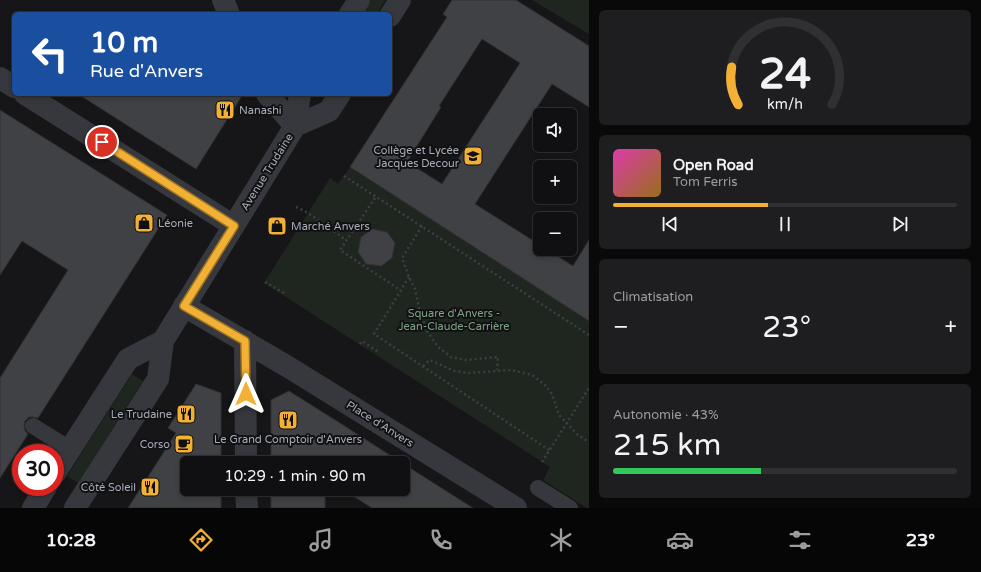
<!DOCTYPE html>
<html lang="fr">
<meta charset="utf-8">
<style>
:root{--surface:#101012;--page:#1e1e20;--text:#f1f3f6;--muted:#9c9d9f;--line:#303032;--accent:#f2b134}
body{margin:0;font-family:"Varela Round",sans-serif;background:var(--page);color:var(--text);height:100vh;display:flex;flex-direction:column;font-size:15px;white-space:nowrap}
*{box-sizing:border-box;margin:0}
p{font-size:13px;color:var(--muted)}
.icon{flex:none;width:22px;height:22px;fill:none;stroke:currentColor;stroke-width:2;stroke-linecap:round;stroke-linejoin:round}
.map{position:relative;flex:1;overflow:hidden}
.sheet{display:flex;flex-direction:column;gap:10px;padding:10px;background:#09090a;width:392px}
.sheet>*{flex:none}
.guide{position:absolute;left:12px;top:12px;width:380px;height:84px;border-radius:6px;box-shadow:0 2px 6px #0003,0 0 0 1px var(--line);background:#1a4fa0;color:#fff;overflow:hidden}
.buttons{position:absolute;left:533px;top:108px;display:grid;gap:8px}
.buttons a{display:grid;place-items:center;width:44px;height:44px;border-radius:6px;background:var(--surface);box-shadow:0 2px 6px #0003,0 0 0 1px var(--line);font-size:20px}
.speed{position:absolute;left:12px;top:444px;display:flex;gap:8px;font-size:20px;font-weight:700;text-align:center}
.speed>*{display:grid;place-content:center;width:52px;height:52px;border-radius:50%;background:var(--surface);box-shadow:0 2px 6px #0003,0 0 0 1px var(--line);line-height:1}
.speed .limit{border:6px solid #d22;background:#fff;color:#111}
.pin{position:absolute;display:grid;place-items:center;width:34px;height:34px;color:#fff;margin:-17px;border:2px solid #fff;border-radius:50%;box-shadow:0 1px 4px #0007}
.me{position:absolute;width:44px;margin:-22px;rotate:0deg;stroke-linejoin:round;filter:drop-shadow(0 0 3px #0008)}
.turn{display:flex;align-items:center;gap:14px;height:84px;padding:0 12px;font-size:18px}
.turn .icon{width:52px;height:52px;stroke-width:2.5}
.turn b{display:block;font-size:28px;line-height:34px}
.big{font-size:30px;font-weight:600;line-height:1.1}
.sheet .card{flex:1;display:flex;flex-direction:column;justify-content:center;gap:6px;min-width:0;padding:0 14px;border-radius:6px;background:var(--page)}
.sheet .dial{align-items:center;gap:0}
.dial svg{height:104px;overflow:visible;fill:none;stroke:var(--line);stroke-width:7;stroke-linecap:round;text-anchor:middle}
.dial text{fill:var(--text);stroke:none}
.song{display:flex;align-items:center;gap:12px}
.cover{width:48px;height:48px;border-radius:6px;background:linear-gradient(135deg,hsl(320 70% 55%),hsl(40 70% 35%))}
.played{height:4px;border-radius:2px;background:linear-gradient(90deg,var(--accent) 45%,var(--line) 45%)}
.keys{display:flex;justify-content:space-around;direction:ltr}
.heat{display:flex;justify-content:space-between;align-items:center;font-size:22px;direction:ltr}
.charge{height:6px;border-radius:3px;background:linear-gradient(90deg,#34c759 43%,var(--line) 0)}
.trip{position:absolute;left:180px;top:456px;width:230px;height:40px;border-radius:6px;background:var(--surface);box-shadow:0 2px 6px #0003,0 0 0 1px var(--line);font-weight:600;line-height:40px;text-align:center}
.tabs{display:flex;height:64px;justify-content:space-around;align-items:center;background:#060607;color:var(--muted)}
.tabs .icon{width:28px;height:28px}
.tabs .active{color:var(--accent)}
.tabs b{font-size:18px;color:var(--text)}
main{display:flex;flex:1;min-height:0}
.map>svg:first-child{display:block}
.green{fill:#1e261f}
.building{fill:#404145;stroke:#303034;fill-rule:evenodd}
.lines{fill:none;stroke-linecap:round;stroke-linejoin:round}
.path{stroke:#3d3f44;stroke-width:2.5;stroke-dasharray:2 3;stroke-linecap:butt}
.lane{stroke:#37383d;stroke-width:16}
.street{stroke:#37383d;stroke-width:22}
.route-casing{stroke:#9d7322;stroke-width:10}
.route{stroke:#f2b134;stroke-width:7}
.labels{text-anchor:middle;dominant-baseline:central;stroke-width:4;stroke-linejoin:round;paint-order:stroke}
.poi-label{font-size:11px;fill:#a8adb8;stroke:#111113;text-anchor:end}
.street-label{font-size:11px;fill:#a8adb8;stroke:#111113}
.park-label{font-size:11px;fill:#7fa381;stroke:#111113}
</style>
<main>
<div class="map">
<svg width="589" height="508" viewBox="0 0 589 508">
<rect width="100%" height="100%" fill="#161618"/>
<path class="green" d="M371 0H385L377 14H362Z
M532 0H589V34Z
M350 167 589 321V508H587L543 480 550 467 264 283 330 178 338 184Z
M132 374 143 381 78 483 67 476Z"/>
<path class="building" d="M452 0H516L589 46V107L552 84 475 204 540 245V249H546L573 266 589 240V321L350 167 447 17 443 14ZM482 39 520 63 442 184 407 162 441 107 439 106Z
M78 94H243L196 169Z
M0 110 167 215 38 418 33 417H29L25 421 24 426 25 431 28 434 0 478V378L68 270 22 241 0 275Z
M372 229 387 232 395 243 392 258 381 266 366 264 358 252 361 237Z
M196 384 221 393V463H187V489H221V508H128L176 433 168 428Z
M289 391 343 425 402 463H271V400Z
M403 463 413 470 473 508H372L342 489H403Z
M271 489H325V508H271Z"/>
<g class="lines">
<path class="path" d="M344 176 589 335
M375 198 340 250 400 290
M296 207 308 213 346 240
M422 226 402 258 409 277 415 289 419 308 427 331 438 347 451 357 465 360 498 357 497 370
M409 277 374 334 549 450
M265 282 284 293
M360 344 362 341 380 353
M423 366 430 360 454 371 469 373 511 370 532 375 545 385 552 394 559 415 578 435 589 442
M542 462 589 388"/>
<path class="lane" d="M33 426 70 449
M538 488 570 508"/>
<path class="street" d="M223 0 229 14
M350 14 359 0
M390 16 400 0
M0 78 14 87
M25 94 234 226
M267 94 295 126
M295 126 329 111 340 94
M184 306 285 365 516 508
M245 341 246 463
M55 473 128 359 163 341
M246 489 247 508
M33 508 46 487
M75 508 158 379 163 341 295 126 300 94"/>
</g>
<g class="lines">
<defs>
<path id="route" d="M102 142 234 226 184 306 245 341 246 394"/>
</defs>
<use href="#route" class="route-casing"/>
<use href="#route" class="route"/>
</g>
<defs>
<symbol id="restaurant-square" viewBox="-11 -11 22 22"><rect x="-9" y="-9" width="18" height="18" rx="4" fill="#f2b134" stroke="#111113"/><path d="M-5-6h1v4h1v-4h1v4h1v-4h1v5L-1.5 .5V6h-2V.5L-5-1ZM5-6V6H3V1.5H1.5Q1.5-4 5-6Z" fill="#111"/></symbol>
<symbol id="school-square" viewBox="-11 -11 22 22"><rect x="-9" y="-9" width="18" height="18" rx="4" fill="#f2b134" stroke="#111113"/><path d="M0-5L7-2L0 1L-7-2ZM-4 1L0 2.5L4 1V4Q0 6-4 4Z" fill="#111"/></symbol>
<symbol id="shop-square" viewBox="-11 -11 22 22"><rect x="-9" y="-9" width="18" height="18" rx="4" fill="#f2b134" stroke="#111113"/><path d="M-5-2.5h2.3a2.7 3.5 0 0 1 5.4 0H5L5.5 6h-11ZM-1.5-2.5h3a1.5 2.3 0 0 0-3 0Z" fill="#111"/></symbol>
<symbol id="cafe-square" viewBox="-11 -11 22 22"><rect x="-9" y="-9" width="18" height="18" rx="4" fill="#f2b134" stroke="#111113"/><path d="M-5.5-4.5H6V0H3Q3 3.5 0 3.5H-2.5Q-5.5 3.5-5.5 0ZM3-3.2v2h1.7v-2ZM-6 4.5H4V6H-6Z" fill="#111"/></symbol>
</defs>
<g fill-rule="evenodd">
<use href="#restaurant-square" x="214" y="99" width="22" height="22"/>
<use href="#school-square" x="462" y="145" width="22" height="22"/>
<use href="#shop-square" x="133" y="212" width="22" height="22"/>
<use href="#shop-square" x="266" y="215" width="22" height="22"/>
<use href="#restaurant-square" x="175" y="403" width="22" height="22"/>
<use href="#restaurant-square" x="277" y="409" width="22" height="22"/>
<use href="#cafe-square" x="173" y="433" width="22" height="22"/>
<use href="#restaurant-square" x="139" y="476" width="22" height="22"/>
</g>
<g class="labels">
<g class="poi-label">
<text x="239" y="110" text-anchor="start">Nanashi</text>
<text x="459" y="150">Collège et Lycée<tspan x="459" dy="13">Jacques Decour</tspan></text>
<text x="158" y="223" text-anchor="start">Léonie</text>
<text x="291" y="226" text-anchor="start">Marché Anvers</text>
<text x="172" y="414">Le Trudaine</text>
<text x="288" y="439" text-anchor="middle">Le Grand Comptoir d'Anvers</text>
<text x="170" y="444">Corso</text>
<text x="136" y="487">Côté Soleil</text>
</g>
<g class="street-label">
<text transform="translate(267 172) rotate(-58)">Avenue Trudaine</text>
<text transform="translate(380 424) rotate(32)">Place d'Anvers</text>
</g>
<g class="park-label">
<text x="454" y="313">Square d'Anvers -<tspan x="454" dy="13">Jean-Claude-Carrière</tspan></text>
</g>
</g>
</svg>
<div class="buttons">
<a><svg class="icon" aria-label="sound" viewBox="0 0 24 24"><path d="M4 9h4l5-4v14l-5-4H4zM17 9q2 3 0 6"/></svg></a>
<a>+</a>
<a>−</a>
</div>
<div class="speed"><div class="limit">30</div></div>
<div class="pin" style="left:102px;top:142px;background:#d93025"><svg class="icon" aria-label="arrive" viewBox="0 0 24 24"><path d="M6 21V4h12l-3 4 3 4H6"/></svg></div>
<svg class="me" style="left:246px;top:394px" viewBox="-20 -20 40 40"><path d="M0-17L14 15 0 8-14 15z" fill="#f2b134" stroke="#fff" stroke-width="4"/></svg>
<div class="trip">10:29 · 1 min · 90 m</div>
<div class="guide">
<div class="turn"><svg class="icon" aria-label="left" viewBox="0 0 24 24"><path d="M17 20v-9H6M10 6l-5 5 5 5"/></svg><div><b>10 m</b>Rue d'Anvers</div></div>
</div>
</div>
<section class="sheet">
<div class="card dial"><svg viewBox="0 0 100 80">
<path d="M14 69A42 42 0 1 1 86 69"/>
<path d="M14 69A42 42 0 0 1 9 40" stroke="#f2b134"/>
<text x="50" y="56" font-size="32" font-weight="700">24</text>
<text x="50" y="72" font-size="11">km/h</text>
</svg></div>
<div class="card">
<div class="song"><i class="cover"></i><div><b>Open Road</b><p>Tom Ferris</p></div></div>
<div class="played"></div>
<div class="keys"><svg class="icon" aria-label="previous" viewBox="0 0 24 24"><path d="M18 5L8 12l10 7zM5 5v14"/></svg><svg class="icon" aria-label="pause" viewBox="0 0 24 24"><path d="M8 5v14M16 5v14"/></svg><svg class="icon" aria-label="next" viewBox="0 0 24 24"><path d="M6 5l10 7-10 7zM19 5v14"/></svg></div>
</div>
<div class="card"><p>Climatisation</p>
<div class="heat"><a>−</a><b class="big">23°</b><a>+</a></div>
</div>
<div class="card"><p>Autonomie · 43%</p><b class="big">215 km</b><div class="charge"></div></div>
</section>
</main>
<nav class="tabs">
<b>10:28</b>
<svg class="icon active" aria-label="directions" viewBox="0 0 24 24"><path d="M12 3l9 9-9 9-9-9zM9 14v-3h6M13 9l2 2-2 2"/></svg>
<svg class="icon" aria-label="music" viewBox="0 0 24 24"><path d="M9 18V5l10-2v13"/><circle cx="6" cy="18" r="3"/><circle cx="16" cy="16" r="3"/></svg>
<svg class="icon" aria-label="phone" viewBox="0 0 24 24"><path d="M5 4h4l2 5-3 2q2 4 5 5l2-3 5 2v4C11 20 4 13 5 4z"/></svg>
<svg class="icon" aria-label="climate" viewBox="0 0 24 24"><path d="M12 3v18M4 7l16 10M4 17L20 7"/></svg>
<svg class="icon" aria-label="car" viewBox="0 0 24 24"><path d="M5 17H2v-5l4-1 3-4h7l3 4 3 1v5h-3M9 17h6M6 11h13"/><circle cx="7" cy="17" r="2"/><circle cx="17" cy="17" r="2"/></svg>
<svg class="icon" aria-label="filters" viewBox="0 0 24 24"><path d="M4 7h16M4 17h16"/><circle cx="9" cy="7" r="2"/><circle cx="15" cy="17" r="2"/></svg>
<b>23°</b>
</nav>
